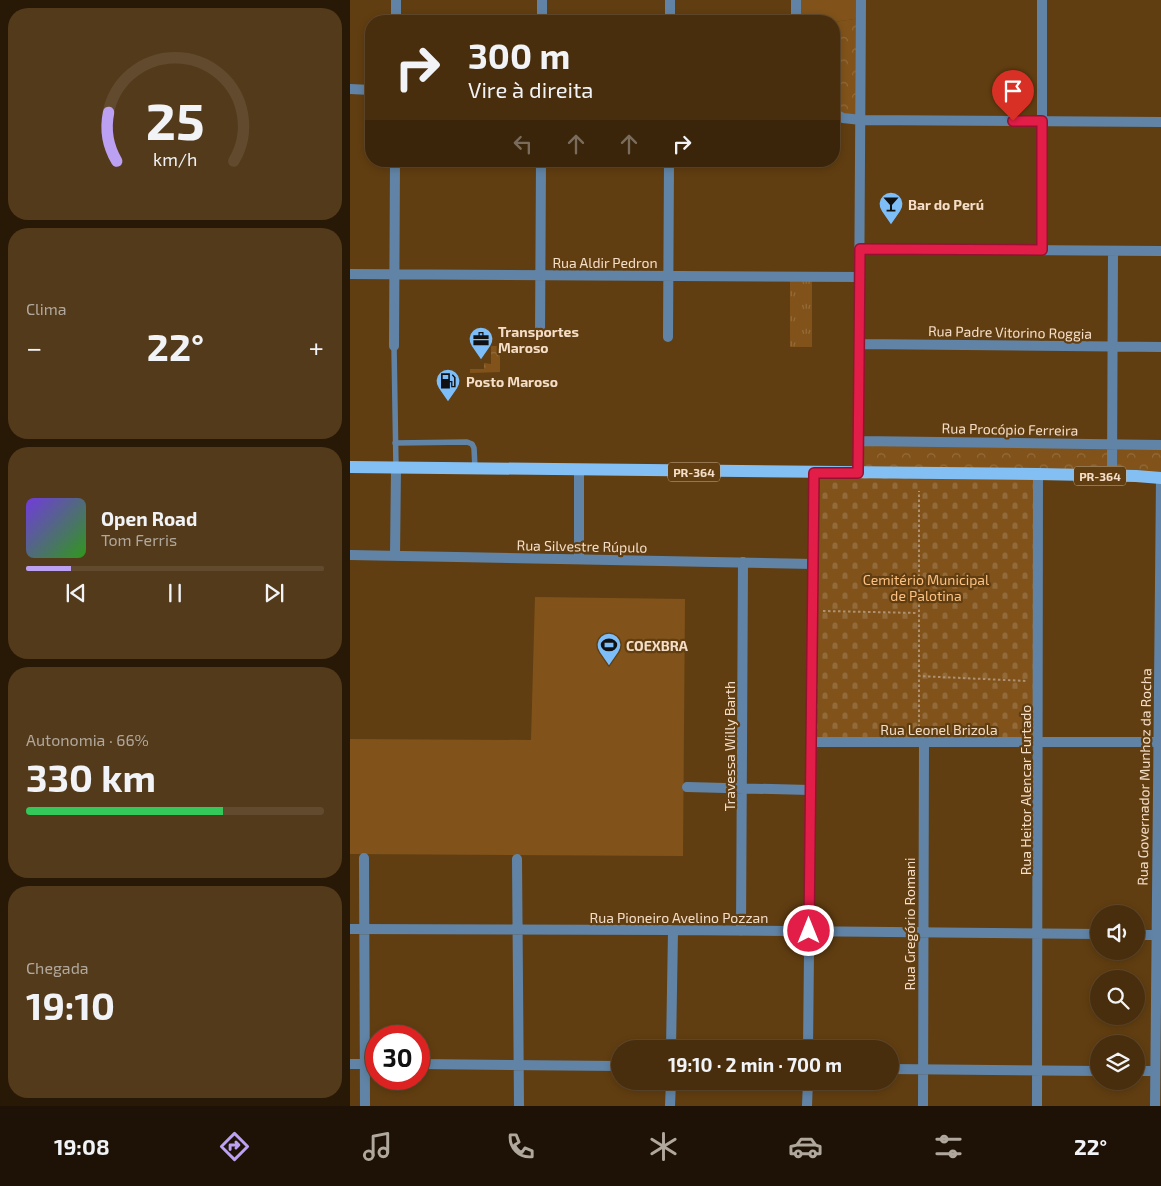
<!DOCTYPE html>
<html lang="pt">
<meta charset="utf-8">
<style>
:root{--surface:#492e0d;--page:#533a1b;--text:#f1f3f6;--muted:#b1a89d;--line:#614a2e;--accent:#bca0f2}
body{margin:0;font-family:"Exo 2",sans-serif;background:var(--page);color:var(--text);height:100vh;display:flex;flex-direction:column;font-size:19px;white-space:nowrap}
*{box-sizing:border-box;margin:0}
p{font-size:16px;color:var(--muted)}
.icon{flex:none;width:28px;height:28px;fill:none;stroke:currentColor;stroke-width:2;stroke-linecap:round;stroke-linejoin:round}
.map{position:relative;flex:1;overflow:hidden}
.details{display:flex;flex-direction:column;gap:8px;padding:8px;background:#281907;width:350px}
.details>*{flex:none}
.guide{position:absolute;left:15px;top:15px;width:475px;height:152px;border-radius:20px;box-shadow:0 2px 8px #0003,0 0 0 1px var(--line);background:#492e0d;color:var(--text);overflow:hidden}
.controls{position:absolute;left:740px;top:905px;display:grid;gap:10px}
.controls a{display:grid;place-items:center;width:55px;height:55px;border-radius:50%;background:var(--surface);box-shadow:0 2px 8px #0003,0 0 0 1px var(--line);font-size:25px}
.speed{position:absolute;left:15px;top:1025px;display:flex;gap:10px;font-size:25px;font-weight:700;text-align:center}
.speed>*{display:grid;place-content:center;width:65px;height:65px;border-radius:50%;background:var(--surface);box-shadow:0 2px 8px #0003,0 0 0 1px var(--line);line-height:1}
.speed .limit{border:8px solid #d22;background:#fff;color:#111}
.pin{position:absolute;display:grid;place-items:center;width:42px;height:42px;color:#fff;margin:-51px -21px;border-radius:50% 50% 50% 0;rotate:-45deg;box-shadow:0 0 5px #0007}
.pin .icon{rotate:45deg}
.me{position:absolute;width:55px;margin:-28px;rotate:0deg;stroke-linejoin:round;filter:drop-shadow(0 0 4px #0008)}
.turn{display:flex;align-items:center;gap:18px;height:105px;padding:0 20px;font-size:22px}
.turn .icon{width:65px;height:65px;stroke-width:2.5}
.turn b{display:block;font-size:35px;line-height:42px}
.lanes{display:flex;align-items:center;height:48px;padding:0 20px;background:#0003;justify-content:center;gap:25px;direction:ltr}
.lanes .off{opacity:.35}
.big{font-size:38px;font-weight:700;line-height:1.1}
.details .widget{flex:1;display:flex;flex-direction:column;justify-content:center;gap:8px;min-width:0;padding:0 18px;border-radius:20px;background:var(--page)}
.details .dial{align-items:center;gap:0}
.dial svg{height:130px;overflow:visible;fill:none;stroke:var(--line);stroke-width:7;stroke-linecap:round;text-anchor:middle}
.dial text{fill:var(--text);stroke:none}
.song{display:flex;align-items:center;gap:15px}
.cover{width:60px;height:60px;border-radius:8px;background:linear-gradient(135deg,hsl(260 70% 55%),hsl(110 70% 35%))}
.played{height:5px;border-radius:2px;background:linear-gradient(90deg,var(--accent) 15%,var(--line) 15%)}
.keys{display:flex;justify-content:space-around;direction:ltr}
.heat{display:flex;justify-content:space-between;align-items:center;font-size:28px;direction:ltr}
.charge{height:8px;border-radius:4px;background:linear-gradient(90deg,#34c759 66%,var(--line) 0)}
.trip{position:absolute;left:261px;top:1040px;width:288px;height:50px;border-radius:25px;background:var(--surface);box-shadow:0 2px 8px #0003,0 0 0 1px var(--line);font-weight:700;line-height:50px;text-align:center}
.tab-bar{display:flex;height:80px;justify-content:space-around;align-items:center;background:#1d1205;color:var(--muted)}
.tab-bar .icon{width:35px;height:35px}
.tab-bar .current{color:var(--accent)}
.tab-bar b{font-size:22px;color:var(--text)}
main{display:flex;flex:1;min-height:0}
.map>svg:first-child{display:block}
.grass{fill:url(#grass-tufts)}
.forest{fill:url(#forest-crowns)}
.cemetery{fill:url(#cemetery-stones)}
.garden{fill:#81531a}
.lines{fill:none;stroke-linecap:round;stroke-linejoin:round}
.path{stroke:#ae9271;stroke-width:2;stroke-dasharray:2.5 2.5;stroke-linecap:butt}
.service{stroke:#6184a6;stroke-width:5.5}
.minor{stroke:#6184a6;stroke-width:10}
.primary{stroke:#84bff4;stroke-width:12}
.route-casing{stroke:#92132f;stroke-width:12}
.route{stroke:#e11d48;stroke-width:9}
.labels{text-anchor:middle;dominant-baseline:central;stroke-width:4.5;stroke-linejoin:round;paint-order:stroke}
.shield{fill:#613e11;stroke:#c8ae91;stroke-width:1}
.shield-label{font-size:12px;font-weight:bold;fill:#f4dec8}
.poi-label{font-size:14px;font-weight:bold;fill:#f4dec8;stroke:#613e11;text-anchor:start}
.street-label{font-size:14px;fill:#f4dec8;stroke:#613e11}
.park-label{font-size:14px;fill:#fcc183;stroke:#613e11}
</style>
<main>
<section class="details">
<div class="widget dial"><svg viewBox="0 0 100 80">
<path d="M14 69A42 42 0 1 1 86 69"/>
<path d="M14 69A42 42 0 0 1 9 39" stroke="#bca0f2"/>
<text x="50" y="56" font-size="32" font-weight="700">25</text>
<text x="50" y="72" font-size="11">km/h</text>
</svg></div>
<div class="widget"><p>Clima</p>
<div class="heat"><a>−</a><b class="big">22°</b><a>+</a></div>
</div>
<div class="widget">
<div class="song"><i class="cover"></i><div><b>Open Road</b><p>Tom Ferris</p></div></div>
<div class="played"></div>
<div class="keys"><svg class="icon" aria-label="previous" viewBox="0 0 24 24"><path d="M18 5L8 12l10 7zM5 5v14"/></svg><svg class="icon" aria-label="pause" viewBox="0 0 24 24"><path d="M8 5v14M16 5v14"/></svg><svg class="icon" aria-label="next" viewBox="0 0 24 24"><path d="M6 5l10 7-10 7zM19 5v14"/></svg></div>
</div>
<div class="widget"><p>Autonomia · 66%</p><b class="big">330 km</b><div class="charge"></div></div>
<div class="widget"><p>Chegada</p><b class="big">19:10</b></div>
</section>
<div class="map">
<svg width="811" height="1106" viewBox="0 0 811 1106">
<defs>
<pattern id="grass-tufts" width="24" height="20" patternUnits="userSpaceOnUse" patternTransform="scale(1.25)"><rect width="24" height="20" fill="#81531a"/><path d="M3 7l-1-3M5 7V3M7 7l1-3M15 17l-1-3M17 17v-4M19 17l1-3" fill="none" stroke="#936b3a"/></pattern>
<pattern id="forest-crowns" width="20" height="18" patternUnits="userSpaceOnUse" patternTransform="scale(1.25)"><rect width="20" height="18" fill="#81531a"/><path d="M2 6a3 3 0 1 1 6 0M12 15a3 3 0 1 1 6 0" fill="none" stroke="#936b3a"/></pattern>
<pattern id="cemetery-stones" width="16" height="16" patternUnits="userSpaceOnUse" patternTransform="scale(1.25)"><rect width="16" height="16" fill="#81531a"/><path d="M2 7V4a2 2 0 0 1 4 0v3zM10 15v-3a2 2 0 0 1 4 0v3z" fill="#936b3a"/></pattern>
</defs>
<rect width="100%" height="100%" fill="#613e11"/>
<path class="grass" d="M440 276H462V347H440Z"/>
<path class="forest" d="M511 18V120L484 113V22Z
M141 346H150V372L120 373V369H134V363L141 364Z
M509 441 811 445V478L508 473Z"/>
<path class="cemetery" d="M464 473 688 474 689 743 461 742Z"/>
<path class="garden" d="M446 0H511V18L484 22 446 21Z
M185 597 335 599 333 856 0 854V739L181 740Z"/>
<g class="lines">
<path class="path" d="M473 611 568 613
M568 676 677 681
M569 732V491"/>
<path class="service" d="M44 346 46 468
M45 443 117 442 122 444 124 448 125 468"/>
<path class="minor" d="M692 0V250
M46 21V0
M192 21V0
M320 21V0
M446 21V0
M0 89 21 90
M484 113 493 118 511 120 811 122
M510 249 811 251
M0 274 509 277
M190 335 191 161
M318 337 319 161
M509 344 811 347
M44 346 45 161
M509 441 811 445
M508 473 511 0
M762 476 763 251
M0 555 463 564
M45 556 46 468
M229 559V470
M461 742H808
M337 787 460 790
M14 858 15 1106
M167 859 169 1106
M0 929 323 930 749 934
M391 931 393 562
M786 935H806
M321 1049 323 930
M458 1049 464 473
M0 1064H26
M69 1064 270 1066
M540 1069 749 1071
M786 1071H805
M320 1106 321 1081
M457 1106 458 1081
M573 1106 574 743
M687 1106 688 474
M805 1106 811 478"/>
<path class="primary" d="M0 467 688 474 786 476 811 478"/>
</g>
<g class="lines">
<defs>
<path id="route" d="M459 931 464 473H508L510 249 692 250V121H663"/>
</defs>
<use href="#route" class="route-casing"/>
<use href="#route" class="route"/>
</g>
<defs>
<symbol id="bar-pin" viewBox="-11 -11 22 30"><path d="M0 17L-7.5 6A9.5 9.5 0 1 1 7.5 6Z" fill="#7dbef9" stroke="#613e11"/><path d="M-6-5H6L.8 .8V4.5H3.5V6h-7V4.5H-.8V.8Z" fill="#111"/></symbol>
<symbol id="office-pin" viewBox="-11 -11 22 30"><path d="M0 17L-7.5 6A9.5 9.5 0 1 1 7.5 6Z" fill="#7dbef9" stroke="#613e11"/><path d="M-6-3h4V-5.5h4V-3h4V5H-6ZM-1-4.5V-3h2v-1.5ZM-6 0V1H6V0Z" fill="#111"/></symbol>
<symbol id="fuel-pin" viewBox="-11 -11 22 30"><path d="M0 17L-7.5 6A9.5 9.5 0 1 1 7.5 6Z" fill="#7dbef9" stroke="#613e11"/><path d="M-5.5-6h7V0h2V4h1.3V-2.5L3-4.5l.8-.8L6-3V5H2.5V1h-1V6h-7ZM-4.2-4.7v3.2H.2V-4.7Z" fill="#111"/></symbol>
<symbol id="stadium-pin" viewBox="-11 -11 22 30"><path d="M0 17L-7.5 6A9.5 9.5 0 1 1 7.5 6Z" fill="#7dbef9" stroke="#613e11"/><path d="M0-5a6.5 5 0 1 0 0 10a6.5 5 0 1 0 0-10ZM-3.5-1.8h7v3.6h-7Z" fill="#111"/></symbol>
</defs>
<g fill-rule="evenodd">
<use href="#bar-pin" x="527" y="190" width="28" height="38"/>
<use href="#office-pin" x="117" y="325" width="28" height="38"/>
<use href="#fuel-pin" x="84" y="367" width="28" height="38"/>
<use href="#stadium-pin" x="245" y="631" width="28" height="38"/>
</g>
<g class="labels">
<g class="shield">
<rect x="318" y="462.5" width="52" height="19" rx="4"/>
<rect x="724" y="466.5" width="52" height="19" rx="4"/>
</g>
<g class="shield-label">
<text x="344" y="472">PR-364</text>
<text x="750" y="476">PR-364</text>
</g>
<g class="poi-label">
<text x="558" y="204">Bar do Perú</text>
<text x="148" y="331">Transportes<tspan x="148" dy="16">Maroso</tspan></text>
<text x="116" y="381">Posto Maroso</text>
<text x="276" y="645">COEXBRA</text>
</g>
<g class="street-label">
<text x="255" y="262">Rua Aldir Pedron</text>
<text transform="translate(660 332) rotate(1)">Rua Padre Vitorino Roggia</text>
<text transform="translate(660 429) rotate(1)">Rua Procópio Ferreira</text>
<text transform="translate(232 546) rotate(1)">Rua Silvestre Rúpulo</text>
<text x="589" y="729">Rua Leonel Brizola</text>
<text transform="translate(379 746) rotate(-90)">Travessa Willy Barth</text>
<text transform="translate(794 777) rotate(-89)">Rua Governador Munhoz da Rocha</text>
<text transform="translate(675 790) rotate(-90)">Rua Heitor Alencar Furtado</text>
<text x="329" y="917">Rua Pioneiro Avelino Pozzan</text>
<text transform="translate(559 924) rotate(-90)">Rua Gregório Romani</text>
</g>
<g class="park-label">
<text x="576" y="579">Cemitério Municipal<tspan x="576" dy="16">de Palotina</tspan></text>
</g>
</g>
</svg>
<div class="controls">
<a><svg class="icon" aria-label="sound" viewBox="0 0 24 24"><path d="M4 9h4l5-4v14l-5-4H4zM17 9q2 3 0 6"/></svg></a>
<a><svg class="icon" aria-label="search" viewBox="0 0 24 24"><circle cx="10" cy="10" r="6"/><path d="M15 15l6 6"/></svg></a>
<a><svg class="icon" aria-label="layers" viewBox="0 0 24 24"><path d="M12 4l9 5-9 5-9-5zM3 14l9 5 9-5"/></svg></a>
</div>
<div class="speed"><div class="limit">30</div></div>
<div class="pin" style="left:663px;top:121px;background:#d93025"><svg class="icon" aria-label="arrive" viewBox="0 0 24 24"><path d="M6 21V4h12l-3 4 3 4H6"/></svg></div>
<svg class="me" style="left:459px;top:931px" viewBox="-20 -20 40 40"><circle r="17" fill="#e11d48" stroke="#fff" stroke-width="3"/><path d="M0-11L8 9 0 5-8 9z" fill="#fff"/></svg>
<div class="trip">19:10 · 2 min · 700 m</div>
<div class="guide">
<div class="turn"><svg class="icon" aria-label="right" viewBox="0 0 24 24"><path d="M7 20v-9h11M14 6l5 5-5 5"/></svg><div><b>300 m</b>Vire à direita</div></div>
<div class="lanes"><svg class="icon off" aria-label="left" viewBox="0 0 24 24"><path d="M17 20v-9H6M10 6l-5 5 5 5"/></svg><svg class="icon off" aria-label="ahead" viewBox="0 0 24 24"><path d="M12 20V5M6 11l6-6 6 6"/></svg><svg class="icon off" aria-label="ahead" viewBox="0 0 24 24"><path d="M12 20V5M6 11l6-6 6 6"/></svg><svg class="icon" aria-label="right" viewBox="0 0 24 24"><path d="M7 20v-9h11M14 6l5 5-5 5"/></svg></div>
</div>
</div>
</main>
<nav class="tab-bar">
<b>19:08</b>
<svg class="icon current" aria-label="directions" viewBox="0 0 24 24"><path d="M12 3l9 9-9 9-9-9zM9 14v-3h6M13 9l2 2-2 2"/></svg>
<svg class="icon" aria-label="music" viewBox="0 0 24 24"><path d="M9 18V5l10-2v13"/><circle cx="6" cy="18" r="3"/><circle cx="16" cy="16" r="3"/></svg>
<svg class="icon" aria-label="phone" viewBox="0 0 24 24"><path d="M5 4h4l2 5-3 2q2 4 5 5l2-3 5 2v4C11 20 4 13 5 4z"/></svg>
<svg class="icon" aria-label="climate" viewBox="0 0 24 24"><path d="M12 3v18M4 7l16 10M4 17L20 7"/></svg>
<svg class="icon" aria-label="car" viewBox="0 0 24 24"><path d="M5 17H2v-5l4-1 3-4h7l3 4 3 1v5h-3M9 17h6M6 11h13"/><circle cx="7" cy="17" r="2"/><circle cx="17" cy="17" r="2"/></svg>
<svg class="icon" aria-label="filters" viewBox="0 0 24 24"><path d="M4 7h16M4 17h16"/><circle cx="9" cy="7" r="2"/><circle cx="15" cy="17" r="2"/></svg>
<b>22°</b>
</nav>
